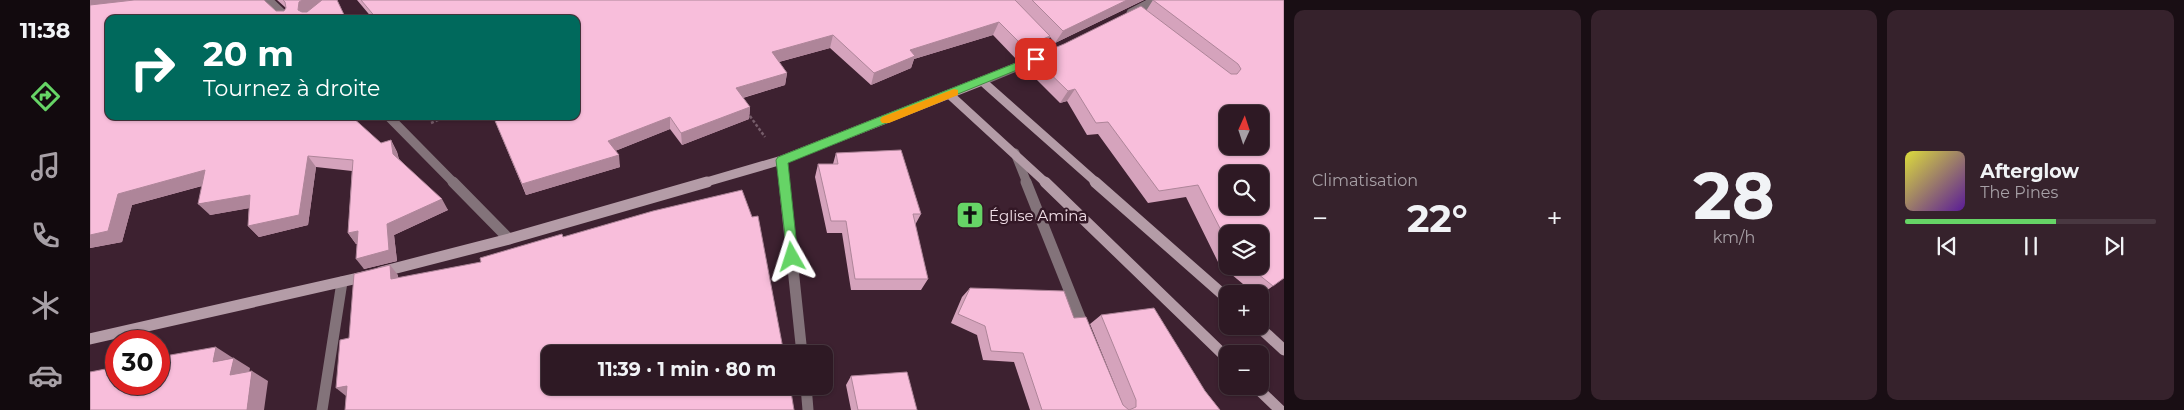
<!DOCTYPE html>
<html lang="fr">
<meta charset="utf-8">
<style>
:root{--surface:#2e1924;--page:#36222c;--text:#f1f3f6;--muted:#a7a0a6;--line:#493841;--accent:#66d466}
body{margin:0;font-family:Montserrat,sans-serif;background:var(--page);color:var(--text);height:100vh;display:flex;flex-direction:column;font-size:19px;white-space:nowrap}
*{box-sizing:border-box;margin:0}
p{font-size:16px;color:var(--muted)}
.icon{flex:none;width:28px;height:28px;fill:none;stroke:currentColor;stroke-width:2;stroke-linecap:round;stroke-linejoin:round}
.map{position:relative;flex:1;overflow:hidden}
.sheet{display:flex;flex-direction:column;gap:10px;padding:10px;background:#190e14;width:900px}
.sheet>*{flex:none}
.top-card{position:absolute;left:15px;top:15px;width:475px;height:105px;border-radius:10px;box-shadow:0 1px 4px #0004,0 0 0 1px var(--line);background:#00695c;color:#fff;overflow:hidden}
.needle{width:32px;rotate:3deg}
.tools{position:absolute;left:1129px;top:105px;display:grid;gap:10px}
.tools a{display:grid;place-items:center;width:50px;height:50px;border-radius:10px;background:var(--surface);box-shadow:0 1px 4px #0004,0 0 0 1px var(--line);font-size:25px}
.speed{position:absolute;left:15px;top:330px;display:flex;gap:10px;font-size:25px;font-weight:700;text-align:center}
.speed>*{display:grid;place-content:center;width:65px;height:65px;border-radius:50%;background:var(--surface);box-shadow:0 1px 4px #0004,0 0 0 1px var(--line);line-height:1}
.speed .limit{border:8px solid #d22;background:#fff;color:#111}
.pin{position:absolute;display:grid;place-items:center;width:42px;height:42px;color:#fff;margin:-21px;border-radius:10px;box-shadow:0 2px 8px #0006}
.me{position:absolute;width:55px;margin:-28px;rotate:354deg;stroke-linejoin:round;filter:drop-shadow(0 0 4px #0008)}
.turn{display:flex;align-items:center;gap:18px;height:105px;padding:0 15px;font-size:22px}
.turn .icon{width:65px;height:65px;stroke-width:2.5}
.turn b{display:block;font-size:35px;line-height:42px}
.big{font-size:38px;font-weight:700;line-height:1.1}
.sheet .widget{flex:1;display:flex;flex-direction:column;justify-content:center;gap:8px;min-width:0;padding:0 18px;border-radius:10px;background:var(--page)}
.sheet .dial{align-items:center;gap:0}
.dial b{font-size:65px;line-height:1}
.song{display:flex;align-items:center;gap:15px}
.cover{width:60px;height:60px;border-radius:8px;background:linear-gradient(135deg,hsl(60 70% 55%),hsl(270 70% 35%))}
.played{height:5px;border-radius:2px;background:linear-gradient(90deg,var(--accent) 60%,var(--line) 60%)}
.keys{display:flex;justify-content:space-around;direction:ltr}
.heat{display:flex;justify-content:space-between;align-items:center;font-size:28px;direction:ltr}
.sheet .tiles{flex:1;display:grid;gap:10px;grid-template-columns:repeat(3,1fr)}
.trip{position:absolute;left:451px;top:345px;width:292px;height:50px;border-radius:10px;background:var(--surface);box-shadow:0 1px 4px #0004,0 0 0 1px var(--line);font-weight:700;line-height:50px;text-align:center}
main{display:flex;flex:1;min-height:0}
.tab-bar{display:flex;flex-direction:column;width:90px;justify-content:space-around;align-items:center;background:#120a0e;color:var(--muted)}
.tab-bar .icon{width:35px;height:35px}
.tab-bar .on{color:var(--accent)}
.tab-bar b{font-size:22px;color:var(--text)}
.map>svg:first-child{display:block}
.lines{fill:none;stroke-linecap:round;stroke-linejoin:round}
.path{stroke:#765d6a;stroke-width:2.5;stroke-dasharray:3 2;stroke-linecap:butt}
.street-far1{stroke:#83737a;stroke-width:9}
.street{stroke:#83737a;stroke-width:11}
.secondary-far1{stroke:#b49ca7;stroke-width:9}
.secondary{stroke:#b49ca7;stroke-width:11}
.wall{fill:#d5a3bc;fill-rule:evenodd}
.shaded-wall{fill:#ae8599}
.building{fill:#f8bedb;stroke:#ae8599;fill-rule:evenodd}
.route{fill:#66d466;stroke:#428a42}
.slow{fill:#f59e0b}
.labels{text-anchor:middle;dominant-baseline:central;stroke-width:5;stroke-linejoin:round;paint-order:stroke}
.poi-label{font-size:15px;fill:#f1dee7;stroke:#331826;text-anchor:start}
</style>
<main>
<nav class="tab-bar">
<b>11:38</b>
<svg class="icon on" aria-label="directions" viewBox="0 0 24 24"><path d="M12 3l9 9-9 9-9-9zM9 14v-3h6M13 9l2 2-2 2"/></svg>
<svg class="icon" aria-label="music" viewBox="0 0 24 24"><path d="M9 18V5l10-2v13"/><circle cx="6" cy="18" r="3"/><circle cx="16" cy="16" r="3"/></svg>
<svg class="icon" aria-label="phone" viewBox="0 0 24 24"><path d="M5 4h4l2 5-3 2q2 4 5 5l2-3 5 2v4C11 20 4 13 5 4z"/></svg>
<svg class="icon" aria-label="climate" viewBox="0 0 24 24"><path d="M12 3v18M4 7l16 10M4 17L20 7"/></svg>
<svg class="icon" aria-label="car" viewBox="0 0 24 24"><path d="M5 17H2v-5l4-1 3-4h7l3 4 3 1v5h-3M9 17h6M6 11h13"/><circle cx="7" cy="17" r="2"/><circle cx="17" cy="17" r="2"/></svg>
</nav>
<div class="map">
<svg width="1194" height="410" viewBox="0 0 1194 410">
<rect width="100%" height="100%" fill="#3d2130"/>
<g class="lines">
<path class="path" d="M657 112 675 137
M341 123 357 116"/>
<path class="street-far1" d="M178 0 198 19
M1041 13 1066 0
M947 33 964 51
M892 81 953 56
M298 116 364 183
M925 153 937 183
M692 160 694 183"/>
<path class="street" d="M363 182 419 239
M694 182 712 354
M936 182 995 330
M716 386 718 410
M232 410 252 282"/>
<path class="secondary-far1" d="M860 95 956 183
M613 183 692 160 892 81 1007 183"/>
<path class="secondary" d="M955 182 1138 359
M1005 182 1138 299
M291 272 419 239 617 182
M1168 326 1194 350
M0 339 277 276
M1165 386 1190 410"/>
</g>
<path class="wall" d="M0 0 186 11H194L196 8 187 0H247L256 19H19L291 143 301 140 307 152 309 159 358 210 304 235 307 261 274 269 267 244H266L258 233 262 171 226 167 218 225 169 237 158 226 159 208 120 215 112 186 42 205 32 242 0 248Z
M267 0H1054L965 43 960 37 953 49 927 60 903 35 824 59 821 68 781 85 740 48 689 62 697 73 695 85 653 98 660 107 659 119 592 145 580 129 525 151 530 167 436 195 403 116H486V19H283Z
M1063 0H1194L1183 286 1170 295V294H1165L1129 264 1096 197 1058 203 1008 134 997 135 977 101 970 103 936 69 943 57 1056 11ZM1138 234 1170 266H1138Z
M746 153 831 214 825 225 838 279 831 290H761L752 233H737L725 177 728 164H743Z
M880 288 984 318 1033 405 1000 324 1011 315 1115 391 1130 410H940L924 362 893 360 887 335 861 323 872 297Z
M761 376 827 410H761L756 385Z"/>
<path class="shaded-wall" d="M0 0H55L0 7Z
M212 0H236L216 19 208 10 209 2Z
M1037 0H1054L965 43 973 31Z
M909 22 903 35 824 59 821 68 781 85 784 73 820 50Z
M743 35 740 48 681 64 682 52Z
M960 36 953 49 927 60 934 47Z
M697 73 695 85 645 100 646 88Z
M985 89 977 101 970 103 978 91Z
M660 107 659 119 592 145 591 133Z
M580 117V129L520 153 518 141Z
M301 140 307 152 310 166 303 154Z
M529 155 530 167 436 195 432 184Z
M218 156 226 167 218 225 169 237 158 226Z
M115 170 126 182 42 205 32 242 0 248V235L28 194Z
M160 195 171 206 120 215 108 204Z
M352 199 358 210 304 235 307 261 274 269 266 259 297 224Z
M268 231 276 241 266 244 258 233Z
M300 265 308 275 309 289 301 279Z
M126 347 143 358 123 362Z
M144 358 160 368 157 385 140 375Z
M162 371 178 381 174 410H157Z
M257 386 256 396 246 388Z"/>
<path class="building" d="M44 0H174L186 11H194L196 8 195 2 193 0H212L209 2 208 10 212 12H217L232 0H247L256 19H19V116H261L291 143 301 140 303 154 352 199 297 224 299 250 266 259 268 231 258 233 263 160 218 156 209 215 158 226 160 195 108 204 115 170 28 194 18 231 0 235V5Z
M271 0H925L960 36 934 47 909 22 820 50 825 56 784 73 743 35 682 52 697 73 646 88 660 107 591 133 580 117 518 141 529 155 432 184 403 116H486V19H287Z
M942 0H1037L973 31Z
M1063 0H1194V278L1183 286 1158 266H1170V234H1138V244L1108 185 1069 191 1018 122 1006 123 985 89 978 91 943 57 974 44 1051 6 1141 74H1147L1151 69 1148 64ZM1138 114H1170V146H1138ZM1138 174H1170V206H1138Z
M811 150 831 214H823L838 279H765L756 221H741L728 164H748L746 153Z
M652 190 662 217 668 216 694 354H460V386H700L704 410H255L257 386 246 388 250 340 259 338 264 274 300 265 301 279 391 262 390 258 472 234 473 237 563 211Z
M880 288 974 291 984 318 996 317 1033 405 1039 410 1046 407V400L1011 315 1064 308 1115 391 1130 410H952L933 353 901 351 895 326 868 314Z
M126 347 123 362 144 358 140 375 162 371 157 410H0V372L26 367V384H69V357Z
M817 372 827 410H768L761 376Z"/>
<path class="route" d="M946 55 951 59 949 61 698 163 708 257 706 261H698L686 160 688 157Z"/>
<path class="slow" d="M864 89 868 90V95L799 123H792L790 120 792 117Z"/>
<defs>
<symbol id="church-square" viewBox="-11 -11 22 22"><rect x="-9" y="-9" width="18" height="18" rx="4" fill="#66d466" stroke="#331826"/><path d="M-1.2-6h2.4v3.5h3.3v2.4h-3.3V6h-2.4V-.1h-3.3v-2.4h3.3Z" fill="#111"/></symbol>
</defs>
<g fill-rule="evenodd">
<use href="#church-square" x="864" y="199" width="32" height="32"/>
</g>
<g class="labels">
<g class="poi-label">
<text x="899" y="215">Église Amina</text>
</g>
</g>
</svg>
<div class="tools">
<a><svg class="needle" viewBox="-14 -14 28 28"><path d="M0-13l5 13h-10z" fill="#e53935"/><path d="M0 13l5-13h-10z" fill="#a7a0a6"/></svg></a>
<a><svg class="icon" aria-label="search" viewBox="0 0 24 24"><circle cx="10" cy="10" r="6"/><path d="M15 15l6 6"/></svg></a>
<a><svg class="icon" aria-label="layers" viewBox="0 0 24 24"><path d="M12 4l9 5-9 5-9-5zM3 14l9 5 9-5"/></svg></a>
<a>+</a>
<a>−</a>
</div>
<div class="speed"><div class="limit">30</div></div>
<div class="pin" style="left:946px;top:59px;background:#d93025"><svg class="icon" aria-label="arrive" viewBox="0 0 24 24"><path d="M6 21V4h12l-3 4 3 4H6"/></svg></div>
<svg class="me" style="left:702px;top:257px" viewBox="-20 -20 40 40"><path d="M0-17L14 15 0 8-14 15z" fill="#66d466" stroke="#fff" stroke-width="4"/></svg>
<div class="trip">11:39 · 1 min · 80 m</div>
<div class="top-card">
<div class="turn"><svg class="icon" aria-label="right" viewBox="0 0 24 24"><path d="M7 20v-9h11M14 6l5 5-5 5"/></svg><div><b>20 m</b>Tournez à droite</div></div>
</div>
</div>
<section class="sheet">
<div class="tiles">
<div class="widget"><p>Climatisation</p>
<div class="heat"><a>−</a><b class="big">22°</b><a>+</a></div>
</div>
<div class="widget dial"><b>28</b><p>km/h</p></div>
<div class="widget">
<div class="song"><i class="cover"></i><div><b>Afterglow</b><p>The Pines</p></div></div>
<div class="played"></div>
<div class="keys"><svg class="icon" aria-label="previous" viewBox="0 0 24 24"><path d="M18 5L8 12l10 7zM5 5v14"/></svg><svg class="icon" aria-label="pause" viewBox="0 0 24 24"><path d="M8 5v14M16 5v14"/></svg><svg class="icon" aria-label="next" viewBox="0 0 24 24"><path d="M6 5l10 7-10 7zM19 5v14"/></svg></div>
</div>
</div>
</section>
</main>
